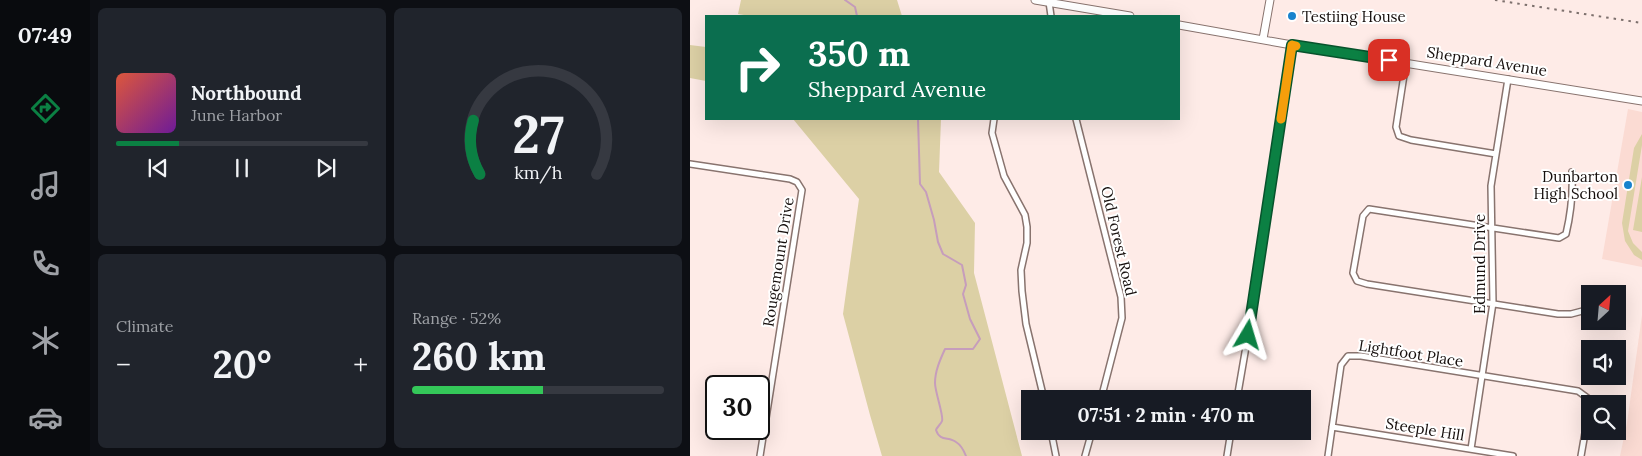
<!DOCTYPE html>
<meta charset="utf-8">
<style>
:root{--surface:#171b24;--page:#20242c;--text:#f1f3f6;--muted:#9ea1a6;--line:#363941;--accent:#0b8043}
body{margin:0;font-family:Lora,serif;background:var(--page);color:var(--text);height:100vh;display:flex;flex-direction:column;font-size:19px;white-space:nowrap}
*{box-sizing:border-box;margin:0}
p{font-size:16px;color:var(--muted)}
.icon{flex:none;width:28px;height:28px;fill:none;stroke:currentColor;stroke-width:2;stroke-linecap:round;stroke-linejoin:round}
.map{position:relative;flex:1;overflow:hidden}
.drawer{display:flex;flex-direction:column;gap:8px;padding:8px;background:#0d0f14;width:600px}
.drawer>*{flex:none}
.hud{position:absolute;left:15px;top:15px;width:475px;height:105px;border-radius:0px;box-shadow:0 5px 20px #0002;background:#0b6e4f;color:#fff;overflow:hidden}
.needle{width:32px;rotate:26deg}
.tools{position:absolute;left:891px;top:285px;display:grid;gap:10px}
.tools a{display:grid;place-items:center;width:45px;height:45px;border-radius:0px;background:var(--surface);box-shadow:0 5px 20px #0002;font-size:25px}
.speed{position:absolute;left:15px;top:375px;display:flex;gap:10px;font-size:25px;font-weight:700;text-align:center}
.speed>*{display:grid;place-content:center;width:65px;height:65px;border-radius:50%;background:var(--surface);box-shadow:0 5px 20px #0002;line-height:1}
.speed .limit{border:2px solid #111;border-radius:8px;background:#fff;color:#111}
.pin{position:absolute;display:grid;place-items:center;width:42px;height:42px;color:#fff;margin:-21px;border-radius:10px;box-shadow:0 2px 8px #0006}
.me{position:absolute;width:55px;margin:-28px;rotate:7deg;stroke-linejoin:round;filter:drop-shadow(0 0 4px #0008)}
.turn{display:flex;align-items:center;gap:18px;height:105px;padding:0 20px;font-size:22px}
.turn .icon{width:65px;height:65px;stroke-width:2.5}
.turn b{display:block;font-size:35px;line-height:42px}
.big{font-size:38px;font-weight:800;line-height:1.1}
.drawer .card{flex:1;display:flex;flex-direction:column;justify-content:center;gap:8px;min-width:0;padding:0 18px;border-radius:8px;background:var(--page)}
.drawer .dial{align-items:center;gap:0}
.dial svg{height:130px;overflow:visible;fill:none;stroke:var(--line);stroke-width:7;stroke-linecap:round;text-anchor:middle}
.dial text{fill:var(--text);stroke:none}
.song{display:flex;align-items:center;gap:15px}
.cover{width:60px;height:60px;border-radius:8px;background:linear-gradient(135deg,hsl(10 70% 55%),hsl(280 70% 35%))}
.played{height:5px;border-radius:2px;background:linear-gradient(90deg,var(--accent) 25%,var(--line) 25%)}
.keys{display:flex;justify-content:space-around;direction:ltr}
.heat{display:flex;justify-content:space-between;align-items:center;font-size:28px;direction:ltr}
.charge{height:8px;border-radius:4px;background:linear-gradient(90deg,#34c759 52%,var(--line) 0)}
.drawer .tiles{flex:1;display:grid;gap:8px;grid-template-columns:repeat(2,1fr)}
.trip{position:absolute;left:331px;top:390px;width:290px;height:50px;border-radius:0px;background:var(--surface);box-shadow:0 5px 20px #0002;font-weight:800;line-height:50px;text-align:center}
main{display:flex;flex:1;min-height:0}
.menu{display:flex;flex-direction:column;width:90px;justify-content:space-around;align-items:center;background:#090b0e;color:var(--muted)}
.menu .icon{width:35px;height:35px}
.menu .on{color:var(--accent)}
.menu b{font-size:22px;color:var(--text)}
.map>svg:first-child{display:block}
.built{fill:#fbdbd3}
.green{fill:#dcd0a5}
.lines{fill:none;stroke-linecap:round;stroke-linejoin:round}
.stream{stroke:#c69dbc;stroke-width:2}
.street-casing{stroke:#88736e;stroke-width:8}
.secondary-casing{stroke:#88736e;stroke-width:9}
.street{stroke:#fff;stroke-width:5}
.secondary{stroke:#fff;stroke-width:7}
.rail{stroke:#7d706d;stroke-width:2;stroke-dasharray:2.5 5;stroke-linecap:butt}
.route-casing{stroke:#07532c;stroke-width:12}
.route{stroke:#0b8043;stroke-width:9}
.slow{stroke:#f59e0b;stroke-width:9}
.poi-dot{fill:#1983cd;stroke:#fff;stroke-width:2}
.labels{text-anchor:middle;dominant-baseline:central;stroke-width:4;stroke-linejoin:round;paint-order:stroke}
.poi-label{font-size:15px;fill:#160f0d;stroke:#fff;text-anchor:start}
.street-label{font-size:15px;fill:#160f0d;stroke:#fff}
</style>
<main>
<nav class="menu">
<b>07:49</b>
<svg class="icon on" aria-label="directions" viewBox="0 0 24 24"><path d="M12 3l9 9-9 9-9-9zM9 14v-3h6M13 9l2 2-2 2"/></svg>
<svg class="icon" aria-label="music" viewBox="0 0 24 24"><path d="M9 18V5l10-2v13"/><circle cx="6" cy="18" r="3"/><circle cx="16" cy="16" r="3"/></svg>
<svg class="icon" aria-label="phone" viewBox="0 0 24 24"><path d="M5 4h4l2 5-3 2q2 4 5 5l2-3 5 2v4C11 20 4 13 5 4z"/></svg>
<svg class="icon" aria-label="climate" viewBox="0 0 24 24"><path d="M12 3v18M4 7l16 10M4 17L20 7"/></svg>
<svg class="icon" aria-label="car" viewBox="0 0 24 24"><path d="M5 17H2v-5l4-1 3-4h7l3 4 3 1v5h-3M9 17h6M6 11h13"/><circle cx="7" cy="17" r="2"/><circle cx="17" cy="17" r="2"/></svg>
</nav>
<section class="drawer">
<div class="tiles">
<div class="card">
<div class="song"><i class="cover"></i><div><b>Northbound</b><p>June Harbor</p></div></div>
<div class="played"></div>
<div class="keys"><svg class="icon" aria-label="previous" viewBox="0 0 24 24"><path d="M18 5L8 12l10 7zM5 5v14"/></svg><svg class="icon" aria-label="pause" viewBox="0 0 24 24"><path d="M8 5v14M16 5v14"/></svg><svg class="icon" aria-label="next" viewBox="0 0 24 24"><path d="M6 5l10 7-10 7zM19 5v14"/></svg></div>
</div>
<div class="card dial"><svg viewBox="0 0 100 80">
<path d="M14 69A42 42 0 1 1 86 69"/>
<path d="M14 69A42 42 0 0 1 10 36" stroke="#0b8043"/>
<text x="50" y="56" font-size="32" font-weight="700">27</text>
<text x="50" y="72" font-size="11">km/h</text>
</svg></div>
<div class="card"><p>Climate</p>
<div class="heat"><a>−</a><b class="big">20°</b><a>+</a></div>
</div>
<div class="card"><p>Range · 52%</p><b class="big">260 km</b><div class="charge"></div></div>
</div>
</section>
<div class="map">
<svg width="952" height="456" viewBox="0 0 952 456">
<rect width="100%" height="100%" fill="#feebe7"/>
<path class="built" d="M938 109 952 112V267L912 259Z
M952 315V456H930L937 423Z"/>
<path class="green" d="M51 0H207L212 16H60L48 14Z
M0 45 16 47V81L0 78Z
M103 119H251L249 172 285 223 284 273 332 456H192L180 415 153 314 169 199Z
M952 134V145L938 231 943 243 952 252V260L944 255 935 241 932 223 944 148Z
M952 177V232L943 230Z"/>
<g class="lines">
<path class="stream" d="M155 0 165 7 167 16
M228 119 230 184 236 192 244 220 248 242 253 254 272 265 276 285 273 294 280 319 290 339 283 349H255C250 360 245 371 245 383 245 392 254 416 252 421 251 424 247 427 246 430 250 442 259 436 266 442 271 445 274 451 276 456"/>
<defs>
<path id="street" d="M359 2 361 16
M716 62 706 127 709 136 721 140 806 154
M304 119 302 133 314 176 335 215 337 227V243L331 270 332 291 336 324 354 399
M386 119 431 297 432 318 411 399
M0 164 100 179 107 182 112 190 70 456
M882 172C883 193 881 213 876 234L869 238 679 209 673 216 663 273 667 281 677 284 868 314H881L900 309
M547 399 558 335 602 45
M642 427 823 456
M361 431 366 456
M781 449 803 303 801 186 818 79
M395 456 402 431
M537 456 541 431
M638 456 651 365 658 356H671L888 391 899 399V410L891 456"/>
<path id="secondary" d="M345 0 440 16
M489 25 602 45 952 101
M573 39 580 0"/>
</defs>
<use href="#street" class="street-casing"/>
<use href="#secondary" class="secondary-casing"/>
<use href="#street" class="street"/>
<use href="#secondary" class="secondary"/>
<path class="rail" d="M805 0 952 23"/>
</g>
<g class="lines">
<defs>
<path id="route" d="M558 335 602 45 699 60"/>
</defs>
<use href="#route" class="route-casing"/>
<use href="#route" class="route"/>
<path class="slow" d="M591 119 602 45 606 46"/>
</g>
<g class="poi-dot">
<circle cx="602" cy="16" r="5"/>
<circle cx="938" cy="185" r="5"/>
</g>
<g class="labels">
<g class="poi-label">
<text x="612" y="16">Testiing House</text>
<text x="928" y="176" text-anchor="end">Dunbarton<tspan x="928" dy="17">High School</tspan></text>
</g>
<g class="street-label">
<text transform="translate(797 61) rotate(9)">Sheppard Avenue</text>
<text transform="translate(429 241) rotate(77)">Old Forest Road</text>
<text transform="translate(88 262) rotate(-81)">Rougemount Drive</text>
<text transform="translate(789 264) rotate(-90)">Edmund Drive</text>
<text transform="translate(721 353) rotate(9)">Lightfoot Place</text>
<text transform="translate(735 429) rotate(9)">Steeple Hill</text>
</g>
</g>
</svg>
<div class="tools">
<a><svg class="needle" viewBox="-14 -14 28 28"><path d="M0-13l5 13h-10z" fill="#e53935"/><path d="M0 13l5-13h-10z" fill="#9ea1a6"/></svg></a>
<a><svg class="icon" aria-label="sound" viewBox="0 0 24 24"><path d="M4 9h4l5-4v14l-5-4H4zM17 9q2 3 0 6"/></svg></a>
<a><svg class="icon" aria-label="search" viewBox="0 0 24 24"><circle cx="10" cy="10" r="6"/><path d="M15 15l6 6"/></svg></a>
</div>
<div class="speed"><div class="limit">30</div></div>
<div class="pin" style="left:699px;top:60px;background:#d93025"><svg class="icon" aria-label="arrive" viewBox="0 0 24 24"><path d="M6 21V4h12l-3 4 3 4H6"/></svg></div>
<svg class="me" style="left:558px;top:335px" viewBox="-20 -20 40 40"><path d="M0-17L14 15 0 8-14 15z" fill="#0b8043" stroke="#fff" stroke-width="4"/></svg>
<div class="trip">07:51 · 2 min · 470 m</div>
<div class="hud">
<div class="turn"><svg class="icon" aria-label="right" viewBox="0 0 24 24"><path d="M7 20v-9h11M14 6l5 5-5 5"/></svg><div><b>350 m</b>Sheppard Avenue</div></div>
</div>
</div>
</main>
